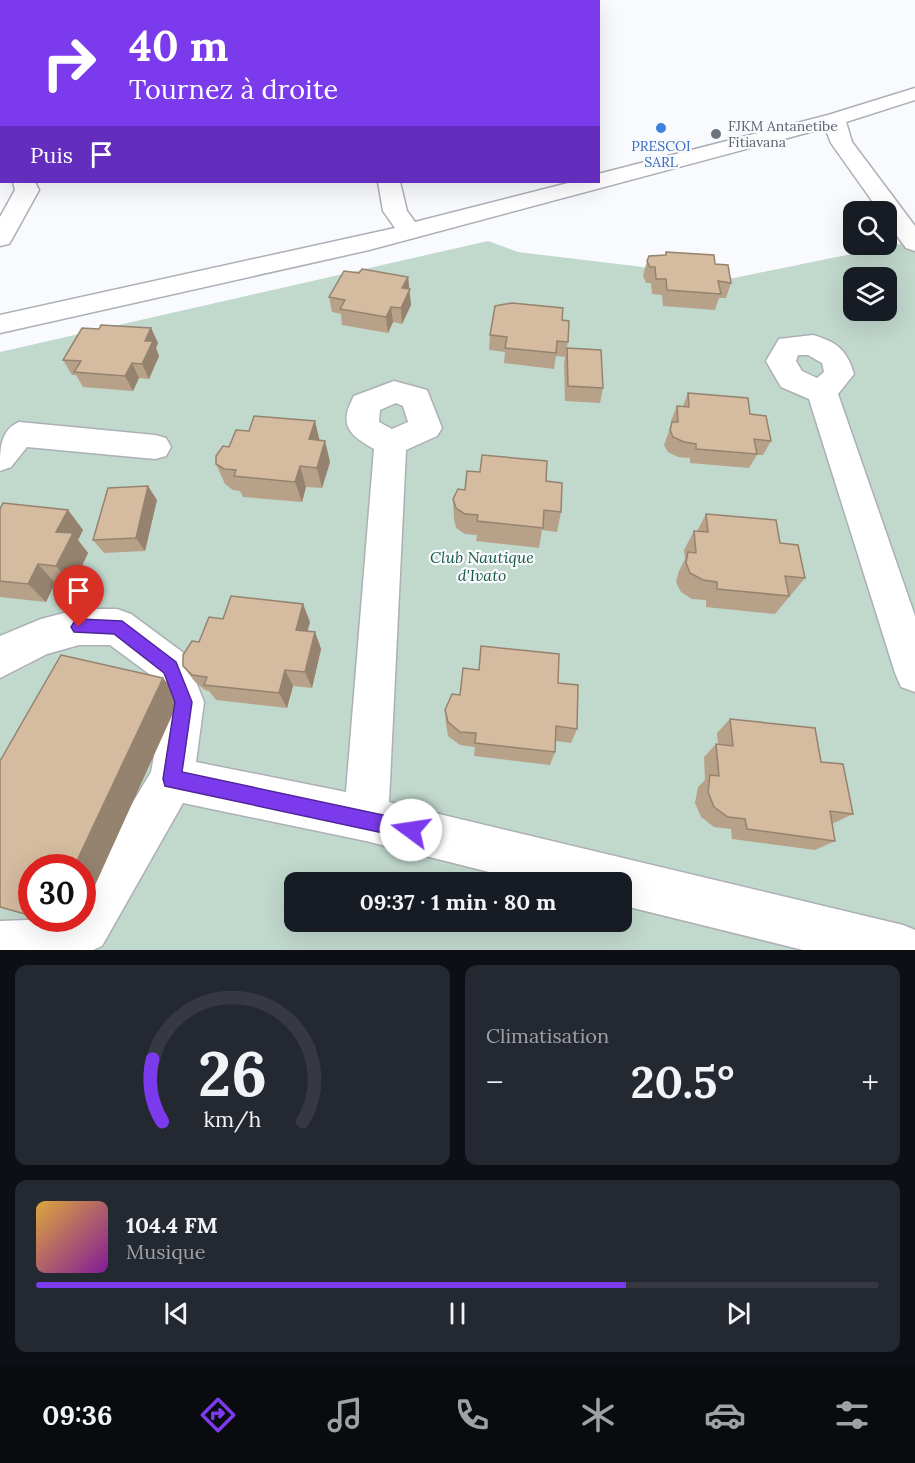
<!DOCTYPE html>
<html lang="fr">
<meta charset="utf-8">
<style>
:root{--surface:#171b24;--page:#242831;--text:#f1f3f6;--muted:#9ea1a6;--line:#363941;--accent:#7c3aed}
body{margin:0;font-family:Lora,serif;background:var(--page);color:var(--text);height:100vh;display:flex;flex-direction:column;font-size:22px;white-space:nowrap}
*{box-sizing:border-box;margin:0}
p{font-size:20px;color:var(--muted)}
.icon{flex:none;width:33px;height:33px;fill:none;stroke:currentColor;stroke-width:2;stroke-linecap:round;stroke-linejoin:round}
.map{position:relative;height:950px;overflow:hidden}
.panel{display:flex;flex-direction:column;gap:15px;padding:15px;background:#0d0f14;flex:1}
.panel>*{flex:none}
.guide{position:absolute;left:0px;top:0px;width:600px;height:183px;box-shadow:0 6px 24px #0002;background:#7c3aed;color:#fff;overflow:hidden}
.controls{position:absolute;left:843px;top:201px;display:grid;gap:12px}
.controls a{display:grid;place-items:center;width:54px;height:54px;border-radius:12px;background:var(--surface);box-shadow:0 6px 24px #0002;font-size:30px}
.speed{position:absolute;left:18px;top:854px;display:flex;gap:12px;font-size:30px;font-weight:700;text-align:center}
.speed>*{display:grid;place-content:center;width:78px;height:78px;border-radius:50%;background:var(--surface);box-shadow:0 6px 24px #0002;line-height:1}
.speed .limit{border:9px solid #d22;background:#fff;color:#111}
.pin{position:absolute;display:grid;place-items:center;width:51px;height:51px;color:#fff;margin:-62px -26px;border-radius:50% 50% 50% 0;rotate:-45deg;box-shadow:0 0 6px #0007}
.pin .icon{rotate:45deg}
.me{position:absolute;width:66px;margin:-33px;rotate:284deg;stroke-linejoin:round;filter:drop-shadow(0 0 4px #0008)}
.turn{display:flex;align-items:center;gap:21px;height:126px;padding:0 30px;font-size:27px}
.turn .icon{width:78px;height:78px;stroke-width:2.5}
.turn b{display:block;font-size:42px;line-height:51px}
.then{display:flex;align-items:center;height:57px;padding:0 30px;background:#0003;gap:12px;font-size:22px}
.big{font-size:45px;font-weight:700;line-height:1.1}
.panel .tile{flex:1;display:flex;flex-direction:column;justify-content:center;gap:9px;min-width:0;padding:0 21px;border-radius:12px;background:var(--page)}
.panel .dial{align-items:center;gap:0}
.dial svg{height:156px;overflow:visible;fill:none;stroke:var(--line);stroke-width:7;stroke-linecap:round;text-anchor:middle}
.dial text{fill:var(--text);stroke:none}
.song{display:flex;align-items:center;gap:18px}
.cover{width:72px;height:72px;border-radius:9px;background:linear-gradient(135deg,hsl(40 70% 55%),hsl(290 70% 35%))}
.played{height:6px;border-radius:3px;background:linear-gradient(90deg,var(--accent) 70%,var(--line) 70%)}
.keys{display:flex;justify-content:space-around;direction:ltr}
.heat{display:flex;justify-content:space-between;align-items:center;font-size:33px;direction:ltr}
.panel .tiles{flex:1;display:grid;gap:15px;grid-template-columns:1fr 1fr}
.tile:last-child{grid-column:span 2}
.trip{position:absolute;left:284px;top:872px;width:348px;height:60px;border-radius:12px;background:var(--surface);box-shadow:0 6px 24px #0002;font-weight:700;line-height:60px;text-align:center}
.tab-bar{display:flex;height:96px;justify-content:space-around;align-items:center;background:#090b0e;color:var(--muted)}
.tab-bar .icon{width:42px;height:42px}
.tab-bar .selected{color:var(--accent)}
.tab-bar b{font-size:27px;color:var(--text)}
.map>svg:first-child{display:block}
.green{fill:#c1d8cd;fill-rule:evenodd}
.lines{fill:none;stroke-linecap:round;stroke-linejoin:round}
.minor-casing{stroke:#acafb5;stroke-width:3}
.minor{fill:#fff;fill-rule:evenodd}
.wall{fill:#b7a189}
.shaded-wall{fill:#95836f}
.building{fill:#d5bb9f;stroke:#95836f;stroke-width:1.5}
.route{fill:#7c3aed;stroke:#51269a;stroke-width:1.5}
.shop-dot{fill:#3f7fe0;stroke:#f8fafe;stroke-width:2}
.worship-dot{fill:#6b7280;stroke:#f8fafe;stroke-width:2}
.labels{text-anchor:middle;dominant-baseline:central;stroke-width:4.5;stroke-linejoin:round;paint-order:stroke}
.far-worship-label{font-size:14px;fill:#5b616d;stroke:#f8fafe;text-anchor:start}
.far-shop-label{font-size:14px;fill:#366cbe;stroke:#f8fafe}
.park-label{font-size:16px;font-style:italic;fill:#185b43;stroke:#f8fafe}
</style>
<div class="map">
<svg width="915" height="950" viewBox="0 0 915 950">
<rect width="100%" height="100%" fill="#f8fafe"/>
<path class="green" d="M488 241 518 252 734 278 915 241V950H0V352ZM854 278H886V310H854ZM32 867H82V918H32ZM294 882H621V921H294Z"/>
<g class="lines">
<defs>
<path id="minor" d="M0 82H2V94H0Z
M915 88V100L846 122 852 142 915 226V251L906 248 886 221V212H880L831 143 825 128 369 250 0 333V315L395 228 383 211 378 182H400L407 211 415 222 572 182H598V174L828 115Z
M13 182H35L39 190 12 239 9 244 0 246V217L15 190Z
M813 335C837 342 847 350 854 374L838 394 915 616V692L901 687 895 673 809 399 781 387 766 361 779 339ZM798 355H808L822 363 824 372 817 378 802 371 796 361Z
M394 381 427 390 442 428 437 436 406 450 389 802 903 925 915 930V950H803L621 905V882H529L366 841 183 803 102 946 93 950H0V921L82 918V887L151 772 164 702 156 679 110 645H79L47 654 0 678V636L41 619 79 609H117L131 614 185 654 204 702 196 762 346 792 374 449C349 435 338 425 354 396ZM396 403 403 406 408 422 392 429 379 422 380 410Z
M19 422 155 435 166 438 171 447 166 456 155 459 27 447 11 467 0 471C0 449 0 430 19 422Z"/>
</defs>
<use href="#minor" class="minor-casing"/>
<use href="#minor" class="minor"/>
</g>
<path class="wall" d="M666 252 715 264 731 283 726 298H719L715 310 663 306 662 295 652 294 651 283H646L643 276 647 261 665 255Z
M359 273 408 277 411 305 402 324 393 322 388 333 342 325 341 314 332 312 329 297Z
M562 320 568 342 565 357 556 356 554 369 504 363 505 352 489 350 490 335Z
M151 328 158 343 156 348 159 356 149 379 139 378 133 391 83 387 76 375H72L63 360 99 329Z
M567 348 603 388 600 403 565 401 564 363Z
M688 393 750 414 771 441 763 455H757L749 468 690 463V458L678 457 668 452 664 445 672 423 671 421 677 406H683Z
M315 421 319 440 325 441 330 462 322 488 306 487 302 502 243 497 240 491 233 490 225 484 216 464 229 447 249 431Z
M546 481 561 512 557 532 542 530 539 548 476 541 477 535 465 534 456 528 454 519 453 499 465 490Z
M157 500 145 551 104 553 93 540Z
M0 509 68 510 83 530 78 540 88 553 73 585 55 583 46 602 0 597Z
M706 514 780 543 805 578 775 614 706 607V600L692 599 681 592 676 582 679 571 685 559 684 550 694 531H697Z
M303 604 310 622 307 632H315L321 649 312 688 293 686 287 708 216 700 209 691 205 690 195 682 183 666 199 642 223 619Z
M558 683 577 729 571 743 556 741 555 752 550 765 474 756 475 747 460 745 448 736 446 724 445 710Z
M730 719 821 762 853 814 832 824 835 841 815 850 732 839 731 829 714 827 701 817 695 803 698 787 705 780 704 757 716 744H718L717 733Z"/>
<path class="shaded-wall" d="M408 277 411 305 402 324 401 308 402 288Z
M391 307 393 322 388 333 386 317Z
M151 328 158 343 156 348 159 356 149 379 142 364 145 341Z
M132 363 139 378 133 391 125 376Z
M315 421 320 442 309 439Z
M325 441 330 462 322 488 317 468Z
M300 466 306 487 302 502 295 482Z
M148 486 157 500 145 551 136 538Z
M68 510 83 530 78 540 88 553 73 585 56 566V532Z
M38 564 55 583 46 602 28 584Z
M303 604 310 622 303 647 296 630Z
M315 632 321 649 312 688 305 672Z
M285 670 293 686 287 708 279 693Z
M163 678 180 698 82 914V867H74Z
M49 918H81L76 927 48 921Z"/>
<path class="building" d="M666 252 714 255 715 264 728 265 731 283 718 281 721 294 667 290 666 279H656L655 267H650L647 261 649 256 666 255Z
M362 269 408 277 402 288 410 289 401 308 391 307 386 317 340 309 345 300 329 297 344 271 359 273Z
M512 303 563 308 562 320 569 321 568 342 557 341 556 353 505 348 507 337 490 335 495 306Z
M101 325 151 328 145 341H153L142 364 132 363 125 376 74 372 81 361 63 360 82 328 99 329Z
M567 348 601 350 603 388 568 386Z
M688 393 748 398 750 414 766 416 771 441 754 439 757 454 696 449V444L684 442 673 437 670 430 672 422H678L677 406 689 407Z
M254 416 315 421 309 439 325 441 317 468 300 466 295 482 234 476 236 470 224 469 216 464V456L223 446 229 447 236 430 249 431Z
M482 455 547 461 546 481 562 483 561 512 544 510 543 528 477 521 478 515 465 514 456 508 453 499 458 489 465 490 467 471 480 472Z
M148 486 136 538 93 540 108 488Z
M3 503 68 510 56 532 73 533 56 566 38 564 28 584 0 581V509Z
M706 514 776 520 780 543 798 545 805 578 785 576 789 596 717 589V582L703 580 690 573 686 563 688 552 696 553 694 531 708 532Z
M231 596 303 604 296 630 315 632 305 672 285 670 279 693 204 685 207 677 192 675 183 666V655L192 641 199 642 209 617 223 619Z
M481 646 559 654 558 683 578 685 577 729 556 726 555 752 475 743 476 733 460 732 448 722 445 710 452 694 460 695 463 668 479 670Z
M61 655 163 678 74 867H32V916L0 907V761Z
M730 719 815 728 821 762 843 764 853 814 830 811 835 841 747 829 745 819 728 817 714 807 708 792 710 775 719 776 716 744 733 746Z
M38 918H49L48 921Z"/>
<path class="route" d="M79 619 122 621 176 662 192 702 182 772 411 821 418 823 420 830 418 837 411 839 165 786 163 779 175 702 164 673 114 634 74 632 71 627 74 622Z"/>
<circle class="shop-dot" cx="661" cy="128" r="6"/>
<circle class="worship-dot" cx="716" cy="134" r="6"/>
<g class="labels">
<g class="far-worship-label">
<text x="728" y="126">FJKM Antanetibe<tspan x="728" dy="16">Fitiavana</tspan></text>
</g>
<g class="far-shop-label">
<text x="661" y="146">PRESCOI<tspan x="661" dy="16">SARL</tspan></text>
</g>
<g class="park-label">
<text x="482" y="557">Club Nautique<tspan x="482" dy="18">d'Ivato</tspan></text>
</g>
</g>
</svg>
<div class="controls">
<a><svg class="icon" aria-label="search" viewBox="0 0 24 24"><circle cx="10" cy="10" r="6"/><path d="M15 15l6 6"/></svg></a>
<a><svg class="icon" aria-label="layers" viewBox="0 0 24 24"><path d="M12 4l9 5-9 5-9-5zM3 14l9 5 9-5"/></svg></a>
</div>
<div class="speed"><div class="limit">30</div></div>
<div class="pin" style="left:79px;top:627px;background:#d93025"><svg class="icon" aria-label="arrive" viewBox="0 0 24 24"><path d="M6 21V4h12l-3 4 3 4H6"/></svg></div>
<svg class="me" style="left:411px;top:830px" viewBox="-20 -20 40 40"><circle r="19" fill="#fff"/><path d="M0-13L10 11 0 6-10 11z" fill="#7c3aed"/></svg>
<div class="trip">09:37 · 1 min · 80 m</div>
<div class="guide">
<div class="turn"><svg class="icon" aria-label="right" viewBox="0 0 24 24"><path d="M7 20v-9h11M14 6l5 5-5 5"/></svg><div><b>40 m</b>Tournez à droite</div></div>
<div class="then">Puis<svg class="icon" aria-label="arrive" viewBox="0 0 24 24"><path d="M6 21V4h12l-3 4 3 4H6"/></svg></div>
</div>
</div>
<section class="panel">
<div class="tiles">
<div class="tile dial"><svg viewBox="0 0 100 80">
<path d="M14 69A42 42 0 1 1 86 69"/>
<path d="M14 69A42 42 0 0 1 9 37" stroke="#7c3aed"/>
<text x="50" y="56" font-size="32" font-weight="700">26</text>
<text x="50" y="72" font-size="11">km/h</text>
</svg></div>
<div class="tile"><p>Climatisation</p>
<div class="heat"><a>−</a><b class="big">20.5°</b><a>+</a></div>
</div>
<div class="tile">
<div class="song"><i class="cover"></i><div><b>104.4 FM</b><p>Musique</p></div></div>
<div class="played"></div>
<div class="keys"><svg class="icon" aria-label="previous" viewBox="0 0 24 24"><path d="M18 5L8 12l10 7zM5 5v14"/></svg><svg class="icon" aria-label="pause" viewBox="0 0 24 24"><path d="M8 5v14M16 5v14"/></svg><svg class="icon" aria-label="next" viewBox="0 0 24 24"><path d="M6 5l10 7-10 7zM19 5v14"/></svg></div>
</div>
</div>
</section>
<nav class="tab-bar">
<b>09:36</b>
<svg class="icon selected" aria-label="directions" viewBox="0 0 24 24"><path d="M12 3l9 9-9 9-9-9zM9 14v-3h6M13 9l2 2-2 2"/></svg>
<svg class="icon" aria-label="music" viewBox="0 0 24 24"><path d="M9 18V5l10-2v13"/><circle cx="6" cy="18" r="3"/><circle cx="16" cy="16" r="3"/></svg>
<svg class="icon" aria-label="phone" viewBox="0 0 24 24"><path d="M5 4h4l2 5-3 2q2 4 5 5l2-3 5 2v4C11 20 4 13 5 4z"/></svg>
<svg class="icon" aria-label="climate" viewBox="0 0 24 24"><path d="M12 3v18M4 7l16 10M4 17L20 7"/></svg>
<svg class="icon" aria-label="car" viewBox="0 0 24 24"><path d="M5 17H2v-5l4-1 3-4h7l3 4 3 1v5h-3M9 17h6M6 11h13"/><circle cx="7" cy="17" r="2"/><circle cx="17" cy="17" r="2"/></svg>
<svg class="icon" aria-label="filters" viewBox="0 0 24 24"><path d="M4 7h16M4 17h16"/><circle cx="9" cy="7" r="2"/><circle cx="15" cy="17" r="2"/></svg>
</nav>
